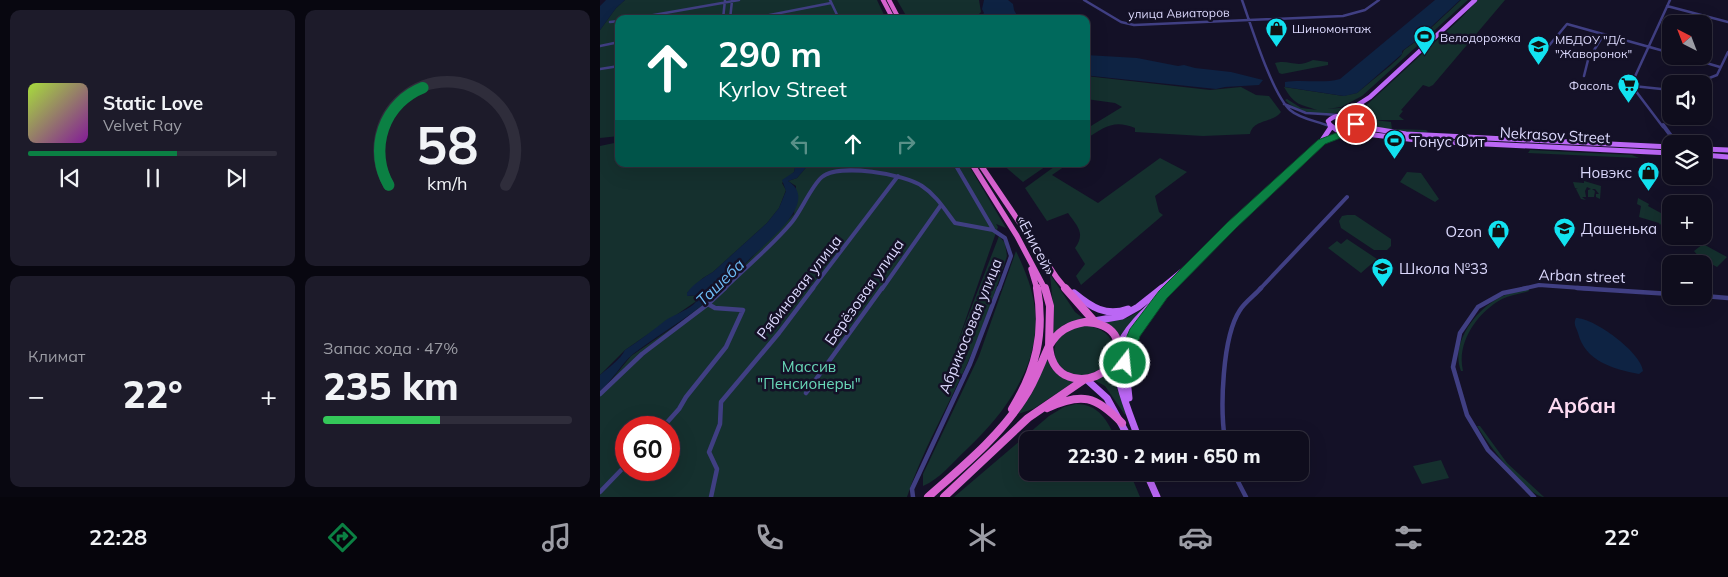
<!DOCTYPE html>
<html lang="ru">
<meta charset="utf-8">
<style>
:root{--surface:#0f0d1d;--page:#1d1b2a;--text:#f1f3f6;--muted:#9b9ca4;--line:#2f2d3b;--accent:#0b8043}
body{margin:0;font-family:Mulish,sans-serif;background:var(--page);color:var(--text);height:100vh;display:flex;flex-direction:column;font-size:19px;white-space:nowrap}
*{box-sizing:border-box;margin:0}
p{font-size:16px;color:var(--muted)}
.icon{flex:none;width:28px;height:28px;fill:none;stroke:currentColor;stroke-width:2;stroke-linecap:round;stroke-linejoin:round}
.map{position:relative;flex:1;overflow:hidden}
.sheet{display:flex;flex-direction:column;gap:10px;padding:10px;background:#080710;width:600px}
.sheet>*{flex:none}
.hud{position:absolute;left:15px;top:15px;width:475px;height:152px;border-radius:10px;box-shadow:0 5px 20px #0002,0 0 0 1px var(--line);background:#00695c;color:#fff;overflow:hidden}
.needle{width:32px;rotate:318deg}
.controls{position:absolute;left:1062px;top:15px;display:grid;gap:10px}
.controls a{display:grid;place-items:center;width:50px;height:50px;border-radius:10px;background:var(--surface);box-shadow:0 5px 20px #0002,0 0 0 1px var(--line);font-size:25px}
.speed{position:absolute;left:15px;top:416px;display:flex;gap:10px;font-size:25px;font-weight:700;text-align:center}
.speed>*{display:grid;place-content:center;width:65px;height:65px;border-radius:50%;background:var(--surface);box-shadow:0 5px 20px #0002,0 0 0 1px var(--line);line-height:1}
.speed .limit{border:8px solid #d22;background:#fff;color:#111}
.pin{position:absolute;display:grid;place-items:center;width:42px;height:42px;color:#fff;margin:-21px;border:2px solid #fff;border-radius:50%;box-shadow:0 1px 5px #0007}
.me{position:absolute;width:55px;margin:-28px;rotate:16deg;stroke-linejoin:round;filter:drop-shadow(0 0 4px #0008)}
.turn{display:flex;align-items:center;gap:18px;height:105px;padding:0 20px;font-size:22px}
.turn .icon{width:65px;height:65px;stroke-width:2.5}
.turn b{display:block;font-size:35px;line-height:42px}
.lanes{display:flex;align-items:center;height:48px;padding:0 20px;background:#0003;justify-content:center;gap:25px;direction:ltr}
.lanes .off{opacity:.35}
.big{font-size:38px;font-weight:800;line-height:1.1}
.sheet .card{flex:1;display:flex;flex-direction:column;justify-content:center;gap:8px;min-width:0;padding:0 18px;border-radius:10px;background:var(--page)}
.sheet .dial{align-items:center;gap:0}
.dial svg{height:130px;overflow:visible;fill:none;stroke:var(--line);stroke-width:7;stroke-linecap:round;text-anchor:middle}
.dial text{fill:var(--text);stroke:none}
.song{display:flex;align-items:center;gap:15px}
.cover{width:60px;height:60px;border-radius:8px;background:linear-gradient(135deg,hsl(80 70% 55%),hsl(290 70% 35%))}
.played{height:5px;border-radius:2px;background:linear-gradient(90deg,var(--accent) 60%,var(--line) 60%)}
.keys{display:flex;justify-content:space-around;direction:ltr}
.heat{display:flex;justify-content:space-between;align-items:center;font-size:28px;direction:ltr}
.charge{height:8px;border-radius:4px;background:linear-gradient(90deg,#34c759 47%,var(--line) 0)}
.sheet .tiles{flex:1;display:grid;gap:10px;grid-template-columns:repeat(2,1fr)}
.trip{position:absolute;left:419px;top:431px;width:290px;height:50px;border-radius:10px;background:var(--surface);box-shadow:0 5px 20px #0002,0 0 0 1px var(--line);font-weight:800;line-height:50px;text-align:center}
.tab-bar{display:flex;height:80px;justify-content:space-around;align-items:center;background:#06050c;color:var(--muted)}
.tab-bar .icon{width:35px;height:35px}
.tab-bar .on{color:var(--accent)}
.tab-bar b{font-size:22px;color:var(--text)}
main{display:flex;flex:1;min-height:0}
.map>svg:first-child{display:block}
.green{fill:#15302e;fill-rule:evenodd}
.water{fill:#0e2343}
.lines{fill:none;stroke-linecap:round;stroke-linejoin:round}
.minor-far2{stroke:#403f83;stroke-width:2.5}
.minor-far1{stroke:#403f83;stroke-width:4}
.minor{stroke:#403f83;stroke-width:4.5}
.primary-far2{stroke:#bb67f5;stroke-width:4.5}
.primary-far1{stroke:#bb67f5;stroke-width:5}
.primary{stroke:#bb67f5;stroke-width:7}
.trunk-far2{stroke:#d862d0;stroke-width:4.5}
.trunk-far1{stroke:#d862d0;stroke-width:5.5}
.trunk{stroke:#d862d0;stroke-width:8}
.route{fill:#0b8043;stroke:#07532c}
.labels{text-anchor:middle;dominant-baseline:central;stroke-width:5;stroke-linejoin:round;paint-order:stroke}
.far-street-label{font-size:12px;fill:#dcd9fd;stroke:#141127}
.far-poi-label{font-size:12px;fill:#dcd9fd;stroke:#141127;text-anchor:start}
.street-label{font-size:15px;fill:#dcd9fd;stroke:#141127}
.poi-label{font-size:15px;fill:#dcd9fd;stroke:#141127;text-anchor:start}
.park-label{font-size:15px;fill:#69d9b9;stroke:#141127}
.water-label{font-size:16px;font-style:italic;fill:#6ebcf6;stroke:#141127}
.near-quarter-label{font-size:21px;font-weight:bold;fill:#fddbf2;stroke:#141127}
</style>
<main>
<section class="sheet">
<div class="tiles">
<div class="card">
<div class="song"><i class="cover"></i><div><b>Static Love</b><p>Velvet Ray</p></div></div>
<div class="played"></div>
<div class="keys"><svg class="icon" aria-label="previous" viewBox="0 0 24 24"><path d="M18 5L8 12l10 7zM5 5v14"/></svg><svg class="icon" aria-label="pause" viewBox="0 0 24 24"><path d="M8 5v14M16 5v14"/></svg><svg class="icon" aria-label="next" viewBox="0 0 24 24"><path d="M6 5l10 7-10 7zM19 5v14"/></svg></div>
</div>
<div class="card dial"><svg viewBox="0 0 100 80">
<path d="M14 69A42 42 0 1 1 86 69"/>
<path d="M14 69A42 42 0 0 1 35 9" stroke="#0b8043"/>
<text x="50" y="56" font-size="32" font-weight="700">58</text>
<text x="50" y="72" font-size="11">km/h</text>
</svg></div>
<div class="card"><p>Климат</p>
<div class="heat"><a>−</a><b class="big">22°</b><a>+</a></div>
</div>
<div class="card"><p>Запас хода · 47%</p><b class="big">235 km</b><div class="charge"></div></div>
</div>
</section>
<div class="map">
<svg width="1128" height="497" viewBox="0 0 1128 497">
<rect width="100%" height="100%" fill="#141127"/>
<path class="green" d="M25 0H277L286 19H19V136L0 138V30L16 8Z
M297 0H379L381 12 378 15 380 19H308Z
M861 0H868L762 96 741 107 727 109 751 107C733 119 699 115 685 100L687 99 701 108 717 110C700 104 695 106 684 87L743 96 757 93 790 66 801 56 804 50 818 40Z
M878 0H905L833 85 829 87 823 85 801 110 803 111 799 116 804 120H774L791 122 792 129 826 130 828 132C817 135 781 130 770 125 764 123 761 120 758 115L759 112 860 19Z
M713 60 728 62V65L682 74 679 73 675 63C690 59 696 69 713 60Z
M486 76 610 90 641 87 656 95 669 96 681 112C673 123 653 119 650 134L603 136 535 132V128C514 119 504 127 486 139V129L522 107 515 103 486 99Z
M19 142V164H196L194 172 182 183 186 190 179 208 167 223 113 272 103 278 87 293 88 296 101 295 98 300 25 350 0 375V146Z
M930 150 1032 155 1039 158 928 153Z
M560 158 587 172 555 196 559 212 563 215 481 285 476 276 485 264 475 248C486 233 477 226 468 213L447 221 425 188 458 164H468L452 175 498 203Z
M209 164H368L406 228 396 224 398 227 356 347 399 236 405 243 407 256C395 292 383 329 367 364 347 409 322 451 307 497H0V391L8 384 31 356 85 319 120 290 194 214 196 186 188 181 197 178ZM26 428H69V470H26Z
M402 164H449L423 182Z
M807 172 821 173 839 199 835 202 800 182Z
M984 181 1001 186 1000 199 996 197V194H999L995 189H992L995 191 994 197H988V190L991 189 987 187 985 191 986 197H982L986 200 981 199 976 189H978L975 188 973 182 984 183Z
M1038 198 1049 204 1048 206 1070 218 1065 219 1060 225 1059 223 1039 217 1041 206 1037 204Z
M747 215H755L791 239V246L787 250H774L741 228 739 221 742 216Z
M747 239 777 259 761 273 728 248 737 241 741 244Z
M1103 244 1127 257 1117 267 1100 258 1094 251Z
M416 251C425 270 433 289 435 310 441 365 405 413 367 449 353 462 340 479 323 486V474L379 356Z
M450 274 475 312 484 319 465 324 453 334 454 316Z
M928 289 929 291C920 294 910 295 902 299 878 312 856 342 863 371H861C850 344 875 311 897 299 907 293 917 292 928 289Z
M543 309 519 337 505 322 527 318Z
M482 325C541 331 502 391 466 371 451 363 451 342 464 332 469 329 477 327 482 325Z
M447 359C452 373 460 377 474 382L433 409 418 414 431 395Z
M513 367 515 383 526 414 525 415 505 386 494 380Z
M476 404C499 404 508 421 516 440H428V472L530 473 540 497H354L449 416 464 407Z
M877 426H880L907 463 944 497C927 497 886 441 877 426Z
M841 460 849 478 822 484 813 466Z"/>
<path class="water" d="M6 0H25L16 8 0 30V6Z
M384 0H408L413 4 414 10 419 19H383L381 17 384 13 382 9Z
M835 0H860L817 40 802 51V54L757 93 744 96 685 87V82C704 79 722 84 740 79Z
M486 55 537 58 578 66 584 65 595 68 631 72 663 80 659 85 625 87 616 89 492 76 486 74Z
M196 164H209L197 178 188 181C220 201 169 240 154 255 143 264 136 277 126 286 97 312 64 331 33 354 21 364 13 380 0 391V375C8 368 21 359 25 350 39 341 53 330 66 320 77 313 96 308 100 295L87 296V293C93 284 103 278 113 272L167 223 179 208 186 191 182 180 194 172Z
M976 318C994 318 1041 352 1043 371L1039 374C1013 369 985 361 978 333 976 327 973 324 976 318Z"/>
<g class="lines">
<path class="minor-far2" d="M230 0 239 19
M484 0 521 22 534 25 743 16 765 10 779 0
M642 0C651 25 672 94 690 110 700 119 717 121 729 126
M1067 6 1128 22
M31 19 139 0
M123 19 125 0
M130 19 132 1
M149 19 231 3
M10 22 19 21
M0 46 19 42
M947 48 967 24 1071 53
M1082 56 1120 67
M0 69 19 66
M984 76 988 60 1004 34
M1094 84 1117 75 1128 52
M1033 86 1071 90
M684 104 706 113 738 115
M1063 127 1035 90 1032 83 1070 0"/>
<path class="minor-far1" d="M1063 125 1077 144
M355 164 393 229
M124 289C146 267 173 245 192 222 201 211 212 185 222 177 239 163 305 174 322 186 336 195 345 210 355 223L393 230 405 238 411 256 399 289
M212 289 298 176
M282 289 341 205
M660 289 747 197
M922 289 939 285 995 289"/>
<path class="minor" d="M927 288 903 293 878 307 860 333 853 367 867 415 888 450 934 497
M977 288 1071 294
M1104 296 1128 298
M206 393 282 288
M0 394 42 354 108 304 125 288
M62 428 79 409 86 397 126 347 143 310 115 308 108 304
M625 440C620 409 622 337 640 310 645 302 655 295 661 288
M633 472 646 497
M0 492 26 465
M111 497 117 469 109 452 120 424 121 402 179 333 213 288
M313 497 312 489 370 364 399 288"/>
<path class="primary-far2" d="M742 115 770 97 875 0
M754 120 762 106
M755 121 769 127
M731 127 728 121C734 115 742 115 750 118L756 127"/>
<path class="primary-far1" d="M730 125 738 131 747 132
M766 125 775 129 806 134 1071 147
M749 132 825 141 1071 153
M723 141 753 130 756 125
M1104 149 1128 150
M1104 155 1128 157
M560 289 582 271 721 142 731 127
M569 289 585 273"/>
<path class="primary" d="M474 293C491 307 506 317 528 309
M494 321 522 316 538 307 562 288
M486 379 507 398 530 440
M529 398C525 368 527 345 544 319
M539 440C531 416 512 376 518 350 524 328 554 303 570 288
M546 472 557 497"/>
<path class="trunk-far2" d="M283 0 293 19
M289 0 299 19"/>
<path class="trunk-far1" d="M372 164 417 236 445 289
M380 164 457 278 466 289
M431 269 437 289"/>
<path class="trunk" d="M445 288 450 306 449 346
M465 288 494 321
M485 322C547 325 510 396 465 375 454 369 450 358 449 346 458 331 468 325 485 322Z
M447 408C482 392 496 396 522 423
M412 409C436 370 445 333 437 288
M328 497C362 467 399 437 424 398 435 382 441 363 449 346
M344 497 428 418 485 379"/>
</g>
<path class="route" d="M756 121 761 124 756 132 725 144 636 228 567 298 540 336 530 367 525 369 520 367 518 363 521 350 530 329 559 291 628 222 718 140 749 128 753 122Z"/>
<defs>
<symbol id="shop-pin" viewBox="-11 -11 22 30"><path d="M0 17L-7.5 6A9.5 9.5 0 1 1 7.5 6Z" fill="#12e2f0" stroke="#141127"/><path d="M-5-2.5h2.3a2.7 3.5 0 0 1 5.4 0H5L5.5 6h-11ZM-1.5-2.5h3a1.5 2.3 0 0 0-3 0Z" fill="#111"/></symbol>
<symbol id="stadium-pin" viewBox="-11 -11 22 30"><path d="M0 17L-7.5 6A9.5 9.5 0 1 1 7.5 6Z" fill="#12e2f0" stroke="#141127"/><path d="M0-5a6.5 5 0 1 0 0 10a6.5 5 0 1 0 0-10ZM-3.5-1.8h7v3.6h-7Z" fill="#111"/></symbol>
<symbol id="school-pin" viewBox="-11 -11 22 30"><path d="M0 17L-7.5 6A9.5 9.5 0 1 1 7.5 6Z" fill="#12e2f0" stroke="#141127"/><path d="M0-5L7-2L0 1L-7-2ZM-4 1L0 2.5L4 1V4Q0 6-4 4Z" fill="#111"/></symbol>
<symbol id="supermarket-pin" viewBox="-11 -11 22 30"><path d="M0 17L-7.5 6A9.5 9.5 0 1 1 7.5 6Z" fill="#12e2f0" stroke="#141127"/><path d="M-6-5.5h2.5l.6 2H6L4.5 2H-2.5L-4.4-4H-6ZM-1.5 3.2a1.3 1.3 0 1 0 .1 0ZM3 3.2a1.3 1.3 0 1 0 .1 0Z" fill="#111"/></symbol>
</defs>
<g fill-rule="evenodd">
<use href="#shop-pin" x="664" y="16" width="25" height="34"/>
<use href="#stadium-pin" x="812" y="24" width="25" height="34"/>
<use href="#school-pin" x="926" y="34" width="25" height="34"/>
<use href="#supermarket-pin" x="1016" y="72" width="25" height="34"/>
<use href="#stadium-pin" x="782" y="128" width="25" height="34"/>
<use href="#shop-pin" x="1036" y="160" width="25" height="34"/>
<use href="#school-pin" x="952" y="216" width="25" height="34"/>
<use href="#shop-pin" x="886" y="218" width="25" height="34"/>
<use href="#school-pin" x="770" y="256" width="25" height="34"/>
</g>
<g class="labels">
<g class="far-street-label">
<text transform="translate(579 13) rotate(-1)">улица Авиаторов</text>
</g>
<g class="far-poi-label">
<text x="692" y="28">Шиномонтаж</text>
<text x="840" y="37">Велодорожка</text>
<text x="955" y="39">МБДОУ "Д/с<tspan x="955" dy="14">"Жаворонок"</tspan></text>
<text x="1013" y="85" text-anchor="end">Фасоль</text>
</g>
<g class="street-label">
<text transform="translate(955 135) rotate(3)">Nekrasov Street</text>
<text transform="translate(436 245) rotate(62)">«Енисей»</text>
<text transform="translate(982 276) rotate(2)">Arban street</text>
<text transform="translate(199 287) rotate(-52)">Рябиновая улица</text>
<text transform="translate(264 292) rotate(-55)">Берёзовая улица</text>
<text transform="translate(370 326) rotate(-68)">Абрикосовая улица</text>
</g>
<g class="poi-label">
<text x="811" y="141">Тонус Фит</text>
<text x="1032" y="172" text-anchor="end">Новэкс</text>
<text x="981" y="228">Дашенька</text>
<text x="882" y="231" text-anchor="end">Ozon</text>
<text x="799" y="268">Школа №33</text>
</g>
<g class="park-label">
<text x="209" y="366">Массив<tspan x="209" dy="17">"Пенсионеры"</tspan></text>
</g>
<g class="water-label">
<text transform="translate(120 282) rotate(-44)">Ташеба</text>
</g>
<g class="near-quarter-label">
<text x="982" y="405">Арбан</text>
</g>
</g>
</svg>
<div class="controls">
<a><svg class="needle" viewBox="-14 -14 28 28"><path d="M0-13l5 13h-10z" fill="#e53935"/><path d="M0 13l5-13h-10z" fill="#9b9ca4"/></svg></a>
<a><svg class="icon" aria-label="sound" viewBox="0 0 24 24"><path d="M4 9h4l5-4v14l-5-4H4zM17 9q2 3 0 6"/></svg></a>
<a><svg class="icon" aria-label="layers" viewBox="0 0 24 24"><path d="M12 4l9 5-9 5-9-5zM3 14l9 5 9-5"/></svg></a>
<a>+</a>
<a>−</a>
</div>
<div class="speed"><div class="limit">60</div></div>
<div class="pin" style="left:756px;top:124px;background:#d93025"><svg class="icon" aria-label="arrive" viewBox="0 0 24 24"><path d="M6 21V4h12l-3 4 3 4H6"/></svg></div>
<svg class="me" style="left:525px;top:363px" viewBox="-20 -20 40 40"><circle r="17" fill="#0b8043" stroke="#fff" stroke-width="3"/><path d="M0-11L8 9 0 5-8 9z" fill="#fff"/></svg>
<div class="trip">22:30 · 2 мин · 650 m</div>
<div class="hud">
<div class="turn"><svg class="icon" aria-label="ahead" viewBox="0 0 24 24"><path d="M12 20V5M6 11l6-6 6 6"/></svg><div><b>290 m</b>Kyrlov Street</div></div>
<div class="lanes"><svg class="icon off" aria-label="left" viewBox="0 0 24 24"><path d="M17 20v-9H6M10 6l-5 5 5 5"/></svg><svg class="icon" aria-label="ahead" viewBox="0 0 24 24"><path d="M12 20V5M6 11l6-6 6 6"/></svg><svg class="icon off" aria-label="right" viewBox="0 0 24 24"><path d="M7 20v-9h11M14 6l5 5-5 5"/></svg></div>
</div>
</div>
</main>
<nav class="tab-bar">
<b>22:28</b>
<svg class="icon on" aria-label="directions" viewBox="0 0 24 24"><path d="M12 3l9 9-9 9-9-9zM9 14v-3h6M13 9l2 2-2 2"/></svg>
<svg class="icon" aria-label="music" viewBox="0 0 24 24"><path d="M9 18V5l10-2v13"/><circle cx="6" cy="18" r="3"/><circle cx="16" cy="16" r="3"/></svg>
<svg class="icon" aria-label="phone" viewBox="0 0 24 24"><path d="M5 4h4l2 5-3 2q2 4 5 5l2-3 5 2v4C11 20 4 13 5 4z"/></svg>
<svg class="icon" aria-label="climate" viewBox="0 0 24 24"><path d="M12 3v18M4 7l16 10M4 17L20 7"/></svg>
<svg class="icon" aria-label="car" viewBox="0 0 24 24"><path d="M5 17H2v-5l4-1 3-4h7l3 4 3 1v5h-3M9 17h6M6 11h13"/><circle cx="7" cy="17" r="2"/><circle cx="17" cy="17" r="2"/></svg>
<svg class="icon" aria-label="filters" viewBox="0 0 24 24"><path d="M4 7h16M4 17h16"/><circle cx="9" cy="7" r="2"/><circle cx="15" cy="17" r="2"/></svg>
<b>22°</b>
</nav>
